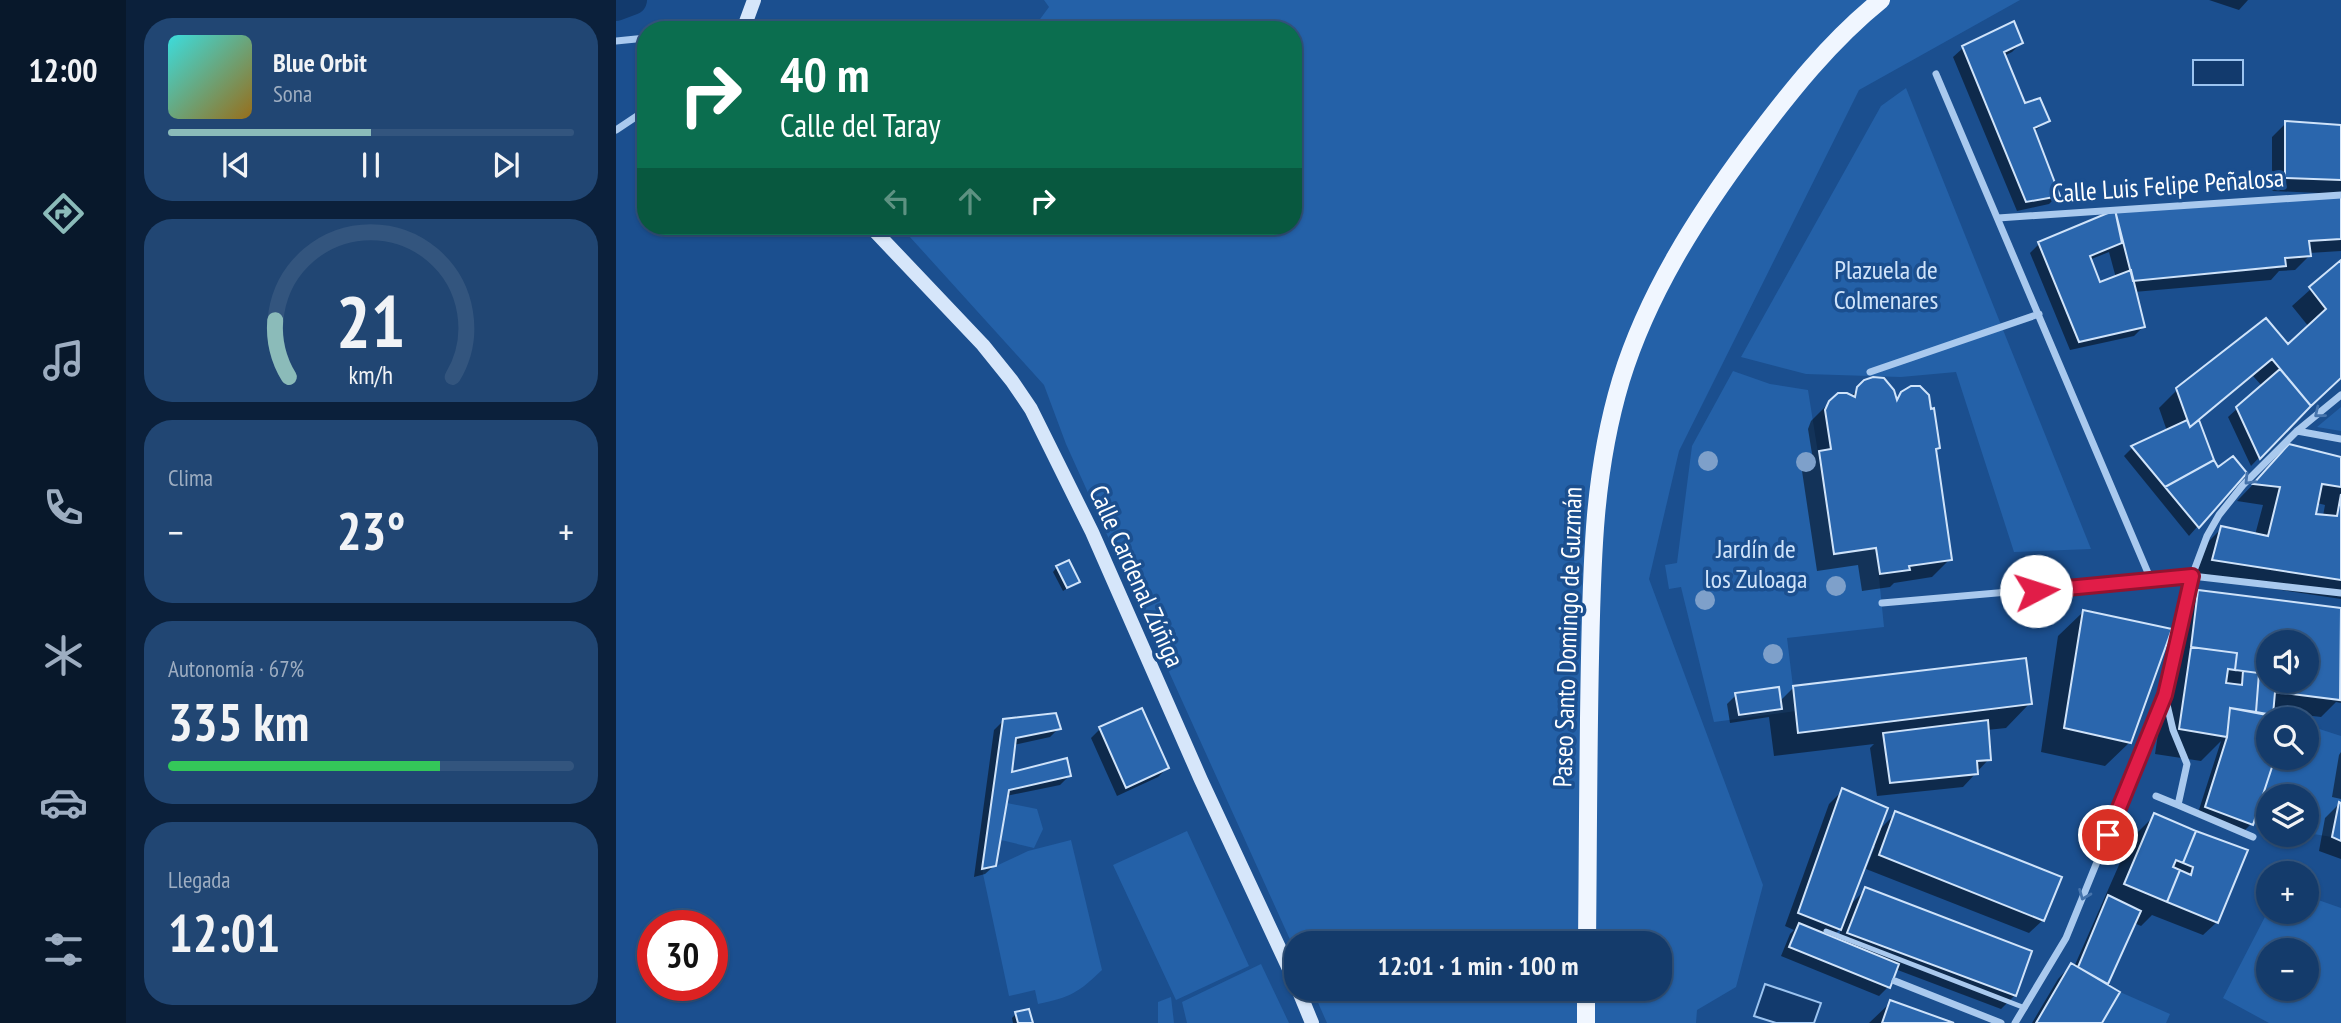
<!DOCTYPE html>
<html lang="es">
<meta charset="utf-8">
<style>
:root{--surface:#143b6b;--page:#214673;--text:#f1f3f6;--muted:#9dadc1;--line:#33557e;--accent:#8bbbb9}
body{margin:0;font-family:"PT Sans Narrow",sans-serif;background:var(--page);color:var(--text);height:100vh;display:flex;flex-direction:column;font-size:26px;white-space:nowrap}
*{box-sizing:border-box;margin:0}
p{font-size:23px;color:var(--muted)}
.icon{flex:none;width:38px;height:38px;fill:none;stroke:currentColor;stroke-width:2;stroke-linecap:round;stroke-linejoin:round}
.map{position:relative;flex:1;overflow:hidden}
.drawer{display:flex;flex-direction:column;gap:18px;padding:18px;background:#0b203b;width:490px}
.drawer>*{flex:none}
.top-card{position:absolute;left:21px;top:21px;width:665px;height:214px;border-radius:28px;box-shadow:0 2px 5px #0004,0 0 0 2px var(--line);background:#0b6e4f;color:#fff;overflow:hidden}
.fabs{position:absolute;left:1640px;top:630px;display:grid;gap:14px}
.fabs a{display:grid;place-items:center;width:63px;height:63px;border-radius:50%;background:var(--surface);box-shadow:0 2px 5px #0004,0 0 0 2px var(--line);font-size:35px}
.speed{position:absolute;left:21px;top:910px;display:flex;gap:14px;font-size:35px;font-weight:700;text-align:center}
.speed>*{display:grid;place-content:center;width:91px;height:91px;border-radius:50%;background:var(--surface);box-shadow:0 2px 5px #0004,0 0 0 2px var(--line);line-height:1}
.speed .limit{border:10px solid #d22;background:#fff;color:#111}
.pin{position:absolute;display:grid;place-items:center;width:60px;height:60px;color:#fff;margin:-30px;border:4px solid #fff;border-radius:50%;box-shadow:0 2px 7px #0007}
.me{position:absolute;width:77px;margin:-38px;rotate:85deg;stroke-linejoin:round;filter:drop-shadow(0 0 5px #0008)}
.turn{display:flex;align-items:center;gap:24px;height:147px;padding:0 28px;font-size:32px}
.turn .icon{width:91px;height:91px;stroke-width:2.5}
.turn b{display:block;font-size:49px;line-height:60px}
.lanes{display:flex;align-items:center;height:66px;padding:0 28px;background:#0003;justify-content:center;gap:35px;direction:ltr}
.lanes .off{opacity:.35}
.big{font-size:52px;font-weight:700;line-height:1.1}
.drawer .card{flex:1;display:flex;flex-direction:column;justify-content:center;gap:10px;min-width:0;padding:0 24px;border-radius:28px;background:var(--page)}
.drawer .dial{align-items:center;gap:0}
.dial svg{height:182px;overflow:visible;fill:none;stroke:var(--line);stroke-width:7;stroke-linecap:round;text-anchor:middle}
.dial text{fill:var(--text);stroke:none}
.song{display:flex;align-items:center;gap:21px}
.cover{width:84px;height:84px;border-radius:10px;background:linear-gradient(135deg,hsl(180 70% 55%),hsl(40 70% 35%))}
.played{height:7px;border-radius:4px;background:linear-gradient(90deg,var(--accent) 50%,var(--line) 50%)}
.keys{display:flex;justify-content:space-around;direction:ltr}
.heat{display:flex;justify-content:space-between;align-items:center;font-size:38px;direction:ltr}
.charge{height:10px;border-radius:5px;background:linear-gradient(90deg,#34c759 67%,var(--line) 0)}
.trip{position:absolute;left:668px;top:931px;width:388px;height:70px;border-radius:28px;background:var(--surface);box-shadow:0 2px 5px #0004,0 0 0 2px var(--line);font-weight:700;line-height:70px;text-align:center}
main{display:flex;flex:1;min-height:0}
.dock{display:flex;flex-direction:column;width:126px;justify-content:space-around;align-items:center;background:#08182b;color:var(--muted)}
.dock .icon{width:49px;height:49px}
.dock .current{color:var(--accent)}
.dock b{font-size:32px;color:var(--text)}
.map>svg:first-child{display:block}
.green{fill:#2461a8;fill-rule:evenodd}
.water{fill:#123a6d;stroke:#9cc4f0;stroke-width:2}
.shadow{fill:#0007;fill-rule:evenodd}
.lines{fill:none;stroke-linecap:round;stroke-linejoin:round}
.canal{stroke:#123a6d;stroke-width:30}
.building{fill:#2a66ad;stroke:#cfe3fa;stroke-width:2;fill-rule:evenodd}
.lane{stroke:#a9c9ee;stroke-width:5}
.street{stroke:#a9c9ee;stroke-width:7}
.secondary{stroke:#d6e6fa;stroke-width:14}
.primary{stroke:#f0f6ff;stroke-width:18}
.tree{fill:#7ea0ca}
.oneway{stroke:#4674ac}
.route-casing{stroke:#92132f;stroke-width:18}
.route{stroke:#e11d48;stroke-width:12}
.labels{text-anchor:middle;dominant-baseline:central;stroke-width:7;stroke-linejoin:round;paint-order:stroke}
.street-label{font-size:26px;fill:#fff;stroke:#1b4f8f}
.park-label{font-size:26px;fill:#cfe3fa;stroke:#1b4f8f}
</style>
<main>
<nav class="dock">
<b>12:00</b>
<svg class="icon current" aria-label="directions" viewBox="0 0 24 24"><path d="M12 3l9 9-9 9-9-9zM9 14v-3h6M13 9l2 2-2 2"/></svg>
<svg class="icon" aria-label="music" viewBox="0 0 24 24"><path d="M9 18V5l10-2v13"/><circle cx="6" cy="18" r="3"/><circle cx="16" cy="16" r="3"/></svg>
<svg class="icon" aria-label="phone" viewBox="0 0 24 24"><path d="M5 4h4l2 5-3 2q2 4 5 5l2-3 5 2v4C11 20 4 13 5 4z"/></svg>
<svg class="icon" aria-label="climate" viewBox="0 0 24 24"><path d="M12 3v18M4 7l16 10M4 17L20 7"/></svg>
<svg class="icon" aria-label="car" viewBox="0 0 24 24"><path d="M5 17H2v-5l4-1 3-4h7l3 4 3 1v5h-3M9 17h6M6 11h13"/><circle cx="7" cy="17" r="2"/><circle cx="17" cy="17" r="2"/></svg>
<svg class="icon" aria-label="filters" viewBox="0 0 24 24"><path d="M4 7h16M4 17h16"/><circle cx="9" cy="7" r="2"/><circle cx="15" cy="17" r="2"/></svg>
</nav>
<section class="drawer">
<div class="card">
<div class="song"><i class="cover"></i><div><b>Blue Orbit</b><p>Sona</p></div></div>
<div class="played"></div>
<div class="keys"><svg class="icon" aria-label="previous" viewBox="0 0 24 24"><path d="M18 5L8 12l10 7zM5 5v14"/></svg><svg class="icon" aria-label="pause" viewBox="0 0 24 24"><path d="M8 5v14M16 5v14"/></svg><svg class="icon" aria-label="next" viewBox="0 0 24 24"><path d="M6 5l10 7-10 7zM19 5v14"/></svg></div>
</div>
<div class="card dial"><svg viewBox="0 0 100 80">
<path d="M14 69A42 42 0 1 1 86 69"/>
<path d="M14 69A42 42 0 0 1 8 44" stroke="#8bbbb9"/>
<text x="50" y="56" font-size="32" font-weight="700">21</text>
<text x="50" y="72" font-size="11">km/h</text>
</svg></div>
<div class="card"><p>Clima</p>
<div class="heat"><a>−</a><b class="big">23°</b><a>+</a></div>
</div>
<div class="card"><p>Autonomía · 67%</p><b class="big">335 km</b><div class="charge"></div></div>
<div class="card"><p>Llegada</p><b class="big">12:01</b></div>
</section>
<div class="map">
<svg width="1725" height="1023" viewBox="0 0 1725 1023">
<rect width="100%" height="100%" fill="#1b4f8f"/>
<path class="green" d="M428 0H1404L1243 90 1063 451 1033 579 1147 885 1120 987 1081 1010 1080 1023H711L696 989H1045V943H681V955L450 444 428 385 284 226H677V30H416L433 7Z
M1290 88 1475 549 1398 552 1340 372 1285 377 1190 374 1125 357 1265 106Z
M1117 371 1154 384 1192 390 1218 554 1260 548 1268 627 1171 638 1180 711 1098 722 1065 587 1053 589 1049 565 1061 563 1076 446Z
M1725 407V431L1701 427Z
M1691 725 1725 736V803H1723L1716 837 1691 833 1690 796H1652V827L1637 825 1659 758H1690Z
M391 803 421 809 427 829 418 848 385 840Z
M571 831 633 966 560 1000 497 865Z
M455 840 486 970C462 993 455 997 422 1004L419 990 393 996 366 869 380 866 412 851Z
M1691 896 1725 908V1023H1653L1607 998 1652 911 1690 912ZM1652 950H1690V989H1652Z
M645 964 673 1023H571L566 1002Z
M1504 992 1554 1014 1550 1023H1486Z
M555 997 558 1023H542V1002Z"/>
<path class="water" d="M1577 60H1627V85H1577Z
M1149 984 1205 1003 1198 1023H1160L1138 1016Z"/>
<path class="shadow" d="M1593 0H1632L1623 10Z
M1397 23 1405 43 1396 52 1388 56 1408 106 1432 121 1417 132 1442 195 1433 204 1401 211 1337 57 1347 48Z
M1670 123 1725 126V194L1656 191V137Z
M1725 196V251L1693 253V256L1679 270 1663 271 1655 280 1518 292 1527 327 1518 336 1454 350 1414 253 1423 244 1499 212ZM1493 252 1500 278 1483 285 1473 260Z
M1725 262V377L1683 416 1635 466 1612 417 1646 386 1637 376 1582 421 1601 470 1629 473 1573 536 1508 456 1516 448 1551 431 1543 408 1561 390 1672 347 1693 327 1676 306Z
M1249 382 1279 400 1286 393 1323 448 1319 451 1334 559 1316 577 1278 583 1274 587 1246 591 1242 565 1201 571 1186 471 1197 460 1192 429 1195 421 1214 402 1234 397Z
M1674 446 1725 458V599L1579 577 1588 546 1606 528 1639 535 1647 505 1621 501ZM1701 503 1709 505 1707 516 1698 515Z
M441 567 462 581 447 591 437 572Z
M1583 592 1725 610V703L1720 702 1705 717 1655 711 1652 717 1665 719H1652V758H1657L1635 824 1626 833 1581 816 1605 741 1585 761 1539 754 1551 674 1565 610ZM1652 642H1690V681H1652Z
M1467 612 1514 742 1489 766 1425 752 1442 636Z
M1177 688 1414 703 1390 728 1371 730 1373 759 1347 787 1261 796 1254 748 1258 744 1158 756 1153 717 1114 723 1111 704 1120 695 1163 702Z
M525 710 551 768 542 777 501 796 475 738 484 729Z
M387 721 443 728 434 737 398 745 394 774 453 776 444 785 390 796 379 865 369 874 358 877 378 730Z
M1725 752V799L1716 797 1723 755Z
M1227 790 1261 832 1280 813 1427 920 1413 933 1250 869 1259 846 1256 845 1233 906 1250 889 1399 995 1385 1009 1279 969 1272 987 1263 996 1165 956 1174 934 1178 930 1169 926 1213 804ZM1226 927 1221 940 1215 938Z
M1723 804 1725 805V859L1703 851 1709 818Z
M1539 815 1579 833 1601 922 1587 935 1536 915 1525 926 1518 923 1489 985 1484 1023H1416L1442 979 1455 965 1458 967 1514 840Z
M1275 1002 1333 1023H1253Z
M400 1014 415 1023H397L396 1018Z"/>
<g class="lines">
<path class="canal" d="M0 6 16 0"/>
</g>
<path class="building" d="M1398 21 1407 43 1388 52 1409 103 1424 98 1434 121 1418 128 1444 196 1410 202 1346 46Z
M1669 121 1725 125V180L1669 178Z
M1725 195V239L1693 241 1695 256 1669 258 1670 266 1517 281 1499 210Z
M1499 210 1506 243 1474 256 1484 282 1515 270 1529 327 1463 342 1422 242Z
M1725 260V378L1695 406 1656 359 1574 427 1560 388 1650 318 1672 344 1710 309 1693 287Z
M1664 369 1695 406 1644 459 1620 407Z
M1257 377 1268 378 1278 390 1281 400 1285 392 1295 386H1304L1313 395 1315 409 1318 408 1324 448 1320 449 1336 560 1293 566 1294 570 1264 574 1260 548 1218 554 1203 451 1215 449 1209 410 1213 401 1222 393H1231L1239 397 1241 387 1248 380Z
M1571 420 1574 427 1583 420 1598 460 1549 487 1515 446Z
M1673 444 1725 457V487L1706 484 1700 514 1721 516 1725 494V580L1596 560 1605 526 1652 536 1664 487 1637 484Z
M1617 456 1631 473 1583 528 1549 487 1598 460 1602 467Z
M453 560 464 582 451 588 440 566Z
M1582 590 1725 608 1724 700 1659 692 1657 715 1640 712 1643 673 1619 670 1621 653 1575 647ZM1652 642H1690V660H1697L1695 679 1690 678V681H1652V674L1643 673 1646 654 1652 655Z
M1467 610 1556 629 1515 743 1448 728Z
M1575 647 1621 653 1619 670 1612 669 1610 683 1626 685 1627 671 1643 673 1640 712 1614 708 1611 737 1563 729Z
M1410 658 1416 704 1182 733 1177 686Z
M1163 687 1166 709 1123 715 1119 693Z
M526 708 553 768 510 788 483 727Z
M1614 708 1672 719H1652V758H1659L1637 825 1589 807 1611 737Z
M440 713 445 729 400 738 396 772 451 758 455 776 393 790 380 866 366 869 387 719Z
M1372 720 1375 760 1361 761 1362 774 1274 783 1267 733Z
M1226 788 1272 808 1225 930 1182 913Z
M1723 802 1725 803V841L1716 837Z
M1279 811 1446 877 1428 921 1263 855Z
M1538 813 1580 831 1567 863 1560 860 1557 867 1564 870 1551 902 1508 884Z
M1580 831 1632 850 1602 923 1551 902 1564 870 1575 875 1577 867 1567 863Z
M1249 887 1416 951 1400 996 1231 933Z
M1492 895 1525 911 1492 984 1462 967Z
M1183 923 1283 964 1274 988 1173 947Z
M1455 963 1504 992 1486 1023H1420Z
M1274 1000 1338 1023H1266Z
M413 1009 417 1023H402L399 1012Z"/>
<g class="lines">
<path class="lane" d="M1210 931 1409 1008"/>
<path class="street" d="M0 41 30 38
M1320 74 1535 580
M0 130 30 110
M1382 218 1725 195
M1254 372 1423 314
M1681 431 1725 439
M1266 603 1576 576 1725 593
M1549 696 1557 730 1571 764 1562 805 1637 837
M1540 796 1562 805
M1279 981 1385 1023
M1399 1023 1450 938 1549 695 1576 576 1591 536 1603 515 1627 485 1681 431 1725 395"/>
<path class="secondary" d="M127 30 138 0
M254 226 367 345 396 381 415 409 476 532 585 780 681 986
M682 989 696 1023"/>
<path class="primary" d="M971 943C972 848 972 753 974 658 976 562 977 473 1005 380 1031 295 1081 216 1134 145 1173 93 1214 41 1265 0
M970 1023V989"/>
</g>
<g class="tree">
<circle cx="1092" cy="461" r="10"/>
<circle cx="1190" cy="462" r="10"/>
<circle cx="1220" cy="586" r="10"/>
<circle cx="1089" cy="600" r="10"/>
<circle cx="1157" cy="654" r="10"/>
</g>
<defs><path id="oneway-chevron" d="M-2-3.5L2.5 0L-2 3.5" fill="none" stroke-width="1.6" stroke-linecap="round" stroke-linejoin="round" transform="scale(1.75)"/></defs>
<g class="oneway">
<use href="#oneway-chevron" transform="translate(1703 413) rotate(141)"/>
<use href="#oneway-chevron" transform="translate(1633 480) rotate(134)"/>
<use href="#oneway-chevron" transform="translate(1468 895) rotate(112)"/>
</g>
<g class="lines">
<defs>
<path id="route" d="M1420 591 1576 576 1549 695 1492 835"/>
</defs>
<use href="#route" class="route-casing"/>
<use href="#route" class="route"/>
</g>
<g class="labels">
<g class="street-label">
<text transform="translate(1552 185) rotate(-4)">Calle Luis Felipe Peñalosa</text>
<text transform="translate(521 576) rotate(66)">Calle Cardenal Zúñiga</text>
<text transform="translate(951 637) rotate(-88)">Paseo Santo Domingo de Guzmán</text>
</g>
<g class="park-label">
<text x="1270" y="269">Plazuela de<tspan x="1270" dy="30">Colmenares</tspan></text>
<text x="1140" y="548">Jardín de<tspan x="1140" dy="30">los Zuloaga</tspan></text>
</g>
</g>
</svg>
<div class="fabs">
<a><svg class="icon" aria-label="sound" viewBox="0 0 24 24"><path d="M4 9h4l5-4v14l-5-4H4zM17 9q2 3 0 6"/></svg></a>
<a><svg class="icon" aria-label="search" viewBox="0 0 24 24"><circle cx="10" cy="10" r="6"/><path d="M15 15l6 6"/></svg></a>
<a><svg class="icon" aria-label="layers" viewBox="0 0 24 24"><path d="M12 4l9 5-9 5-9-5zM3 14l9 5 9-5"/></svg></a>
<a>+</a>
<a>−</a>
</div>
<div class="speed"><div class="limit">30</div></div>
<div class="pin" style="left:1492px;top:835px;background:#d93025"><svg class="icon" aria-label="arrive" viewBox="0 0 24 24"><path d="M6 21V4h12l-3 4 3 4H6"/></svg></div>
<svg class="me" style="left:1420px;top:591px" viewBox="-20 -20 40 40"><circle r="19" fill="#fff"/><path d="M0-13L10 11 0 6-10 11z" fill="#e11d48"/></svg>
<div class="trip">12:01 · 1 min · 100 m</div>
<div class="top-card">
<div class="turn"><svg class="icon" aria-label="right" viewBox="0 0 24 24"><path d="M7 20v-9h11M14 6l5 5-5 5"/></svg><div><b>40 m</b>Calle del Taray</div></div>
<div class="lanes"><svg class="icon off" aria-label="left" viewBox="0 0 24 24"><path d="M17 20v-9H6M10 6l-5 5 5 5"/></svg><svg class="icon off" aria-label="ahead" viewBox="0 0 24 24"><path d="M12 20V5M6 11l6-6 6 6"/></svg><svg class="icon" aria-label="right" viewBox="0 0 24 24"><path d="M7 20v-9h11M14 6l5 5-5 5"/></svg></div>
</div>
</div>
</main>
